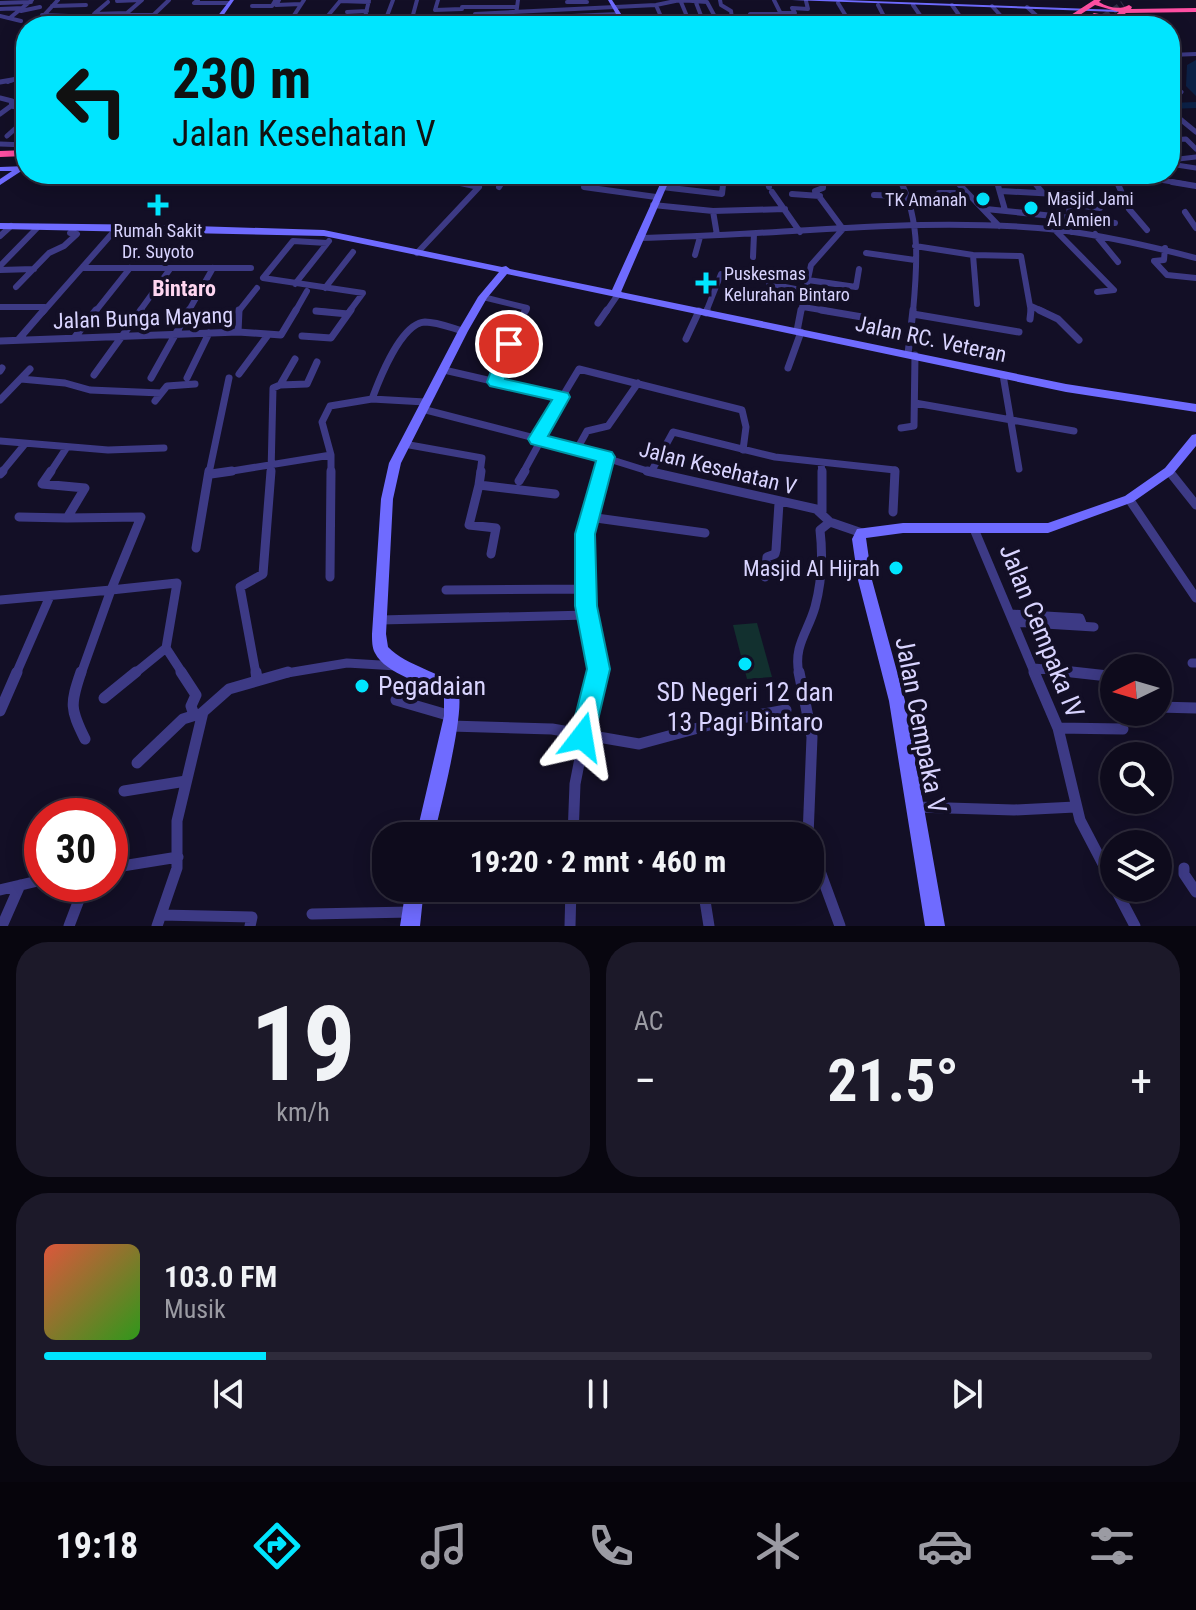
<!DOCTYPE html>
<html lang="id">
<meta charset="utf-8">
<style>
:root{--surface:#0e0b1c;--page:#1c1929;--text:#f1f3f6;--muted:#9b9ba3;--line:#2e2b3b;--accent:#00e5ff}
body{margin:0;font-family:"Roboto Condensed",sans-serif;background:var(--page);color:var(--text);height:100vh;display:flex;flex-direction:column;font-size:30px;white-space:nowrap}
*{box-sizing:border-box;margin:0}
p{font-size:26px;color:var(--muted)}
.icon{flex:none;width:44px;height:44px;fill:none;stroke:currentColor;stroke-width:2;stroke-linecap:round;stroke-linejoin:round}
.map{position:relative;height:926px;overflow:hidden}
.details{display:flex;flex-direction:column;gap:16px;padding:16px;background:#08060f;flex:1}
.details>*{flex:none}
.hud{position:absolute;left:16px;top:16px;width:1164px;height:168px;border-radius:32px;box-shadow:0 4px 20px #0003,0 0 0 2px var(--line);background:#00e5ff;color:#111;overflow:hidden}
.needle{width:52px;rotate:265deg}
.controls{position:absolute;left:1100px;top:654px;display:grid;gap:16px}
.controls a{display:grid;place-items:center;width:72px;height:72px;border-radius:50%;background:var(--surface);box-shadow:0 4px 20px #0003,0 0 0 2px var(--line);font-size:40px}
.speed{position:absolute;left:24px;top:798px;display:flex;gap:16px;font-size:40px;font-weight:700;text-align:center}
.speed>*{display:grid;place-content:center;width:104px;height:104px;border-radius:50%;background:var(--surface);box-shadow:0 4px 20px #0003,0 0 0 2px var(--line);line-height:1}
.speed .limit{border:12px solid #d22;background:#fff;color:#111}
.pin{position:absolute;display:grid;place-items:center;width:68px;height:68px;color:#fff;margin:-34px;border:4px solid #fff;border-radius:50%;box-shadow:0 2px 8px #0007}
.me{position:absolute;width:88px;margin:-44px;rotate:14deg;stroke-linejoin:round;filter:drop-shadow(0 0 6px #0008)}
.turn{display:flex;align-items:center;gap:28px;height:168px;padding:0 24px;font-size:36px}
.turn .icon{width:104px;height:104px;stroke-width:2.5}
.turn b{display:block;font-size:56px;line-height:68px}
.big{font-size:60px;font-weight:700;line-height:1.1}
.details .card{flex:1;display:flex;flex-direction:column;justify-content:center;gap:12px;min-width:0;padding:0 28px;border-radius:32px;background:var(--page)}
.details .dial{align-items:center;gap:0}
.dial b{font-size:104px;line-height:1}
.song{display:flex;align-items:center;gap:24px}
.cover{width:96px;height:96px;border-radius:12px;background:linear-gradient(135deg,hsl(10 70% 55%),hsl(110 70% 35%))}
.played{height:8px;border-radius:4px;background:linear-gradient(90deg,var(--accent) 20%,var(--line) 20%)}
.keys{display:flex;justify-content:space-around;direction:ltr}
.heat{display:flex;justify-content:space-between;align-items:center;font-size:44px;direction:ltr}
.details .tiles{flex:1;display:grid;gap:16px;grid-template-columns:1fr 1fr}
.card:last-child{grid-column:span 2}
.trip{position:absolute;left:372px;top:822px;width:452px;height:80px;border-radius:32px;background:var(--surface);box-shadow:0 4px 20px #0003,0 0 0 2px var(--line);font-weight:700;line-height:80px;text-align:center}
.menu{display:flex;height:128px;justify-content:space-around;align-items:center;background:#06040b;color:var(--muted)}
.menu .icon{width:56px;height:56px}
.menu .on{color:var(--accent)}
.menu b{font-size:36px;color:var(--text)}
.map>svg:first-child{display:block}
.green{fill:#12302f}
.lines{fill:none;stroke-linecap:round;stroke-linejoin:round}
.river{fill:#0c2248;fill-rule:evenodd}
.highway-tunnel{stroke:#312d47;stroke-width:7;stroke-dasharray:7 4;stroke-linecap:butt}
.street-far5{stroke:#3d3a85;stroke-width:4}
.street-far4{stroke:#3d3a85;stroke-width:5}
.street-far3{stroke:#3d3a85;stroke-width:6}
.street-far2{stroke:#3d3a85;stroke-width:7}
.street-far1{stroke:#3d3a85;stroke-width:9}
.street{stroke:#3d3a85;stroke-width:11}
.secondary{fill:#6f6bff;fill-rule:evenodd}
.highway{fill:#ff4fa3;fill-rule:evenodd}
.route{fill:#00e5ff;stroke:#0095a6;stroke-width:2}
.poi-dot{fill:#00e5ff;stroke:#130f26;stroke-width:3}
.labels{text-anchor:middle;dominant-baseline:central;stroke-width:8;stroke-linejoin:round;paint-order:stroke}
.far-poi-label{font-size:18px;fill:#d9d4ff;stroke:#130f26;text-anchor:start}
.far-quarter-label{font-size:22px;font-weight:bold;fill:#ffd6f0;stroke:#130f26}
.street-label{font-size:22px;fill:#d9d4ff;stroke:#130f26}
.poi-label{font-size:22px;fill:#d9d4ff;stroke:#130f26;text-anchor:end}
.near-street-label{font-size:26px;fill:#d9d4ff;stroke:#130f26}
.near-poi-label{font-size:26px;fill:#d9d4ff;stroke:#130f26;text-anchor:start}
</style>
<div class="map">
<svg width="1196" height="926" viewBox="0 0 1196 926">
<rect width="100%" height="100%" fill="#130f26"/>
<path class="green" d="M757 623 772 677 747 679 733 625Z"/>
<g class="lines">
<path class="river" d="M1196 60V96L1186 86 1187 65Z
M1196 102V108L1170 109V103Z"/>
<path class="highway-tunnel" d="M1104 17 1123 4"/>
<path class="street-far5" d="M198 0 194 3H229
M279 0 276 5 301 4
M393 0 387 16H413
M438 0 435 10 462 9
M518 0 515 22H548V17L618 14
M679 0 707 2 720 26
M695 0 705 26
M720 0 721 5 731 11 732 18
M774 0 787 26
M117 1 141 0
M340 1 369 2
M567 2H587
M681 2 691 26
M0 3 31 2
M838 3 852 26
M656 5 665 26
M878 5 889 26
M913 5 924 21
M952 5 966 25
M52 6 86 5
M252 6H272L275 1
M992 6 1010 26
M462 7H517
M1027 7 1048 26
M0 9 23 8
M21 11 40 7
M347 12 367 11
M95 13 108 2
M780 13H795L792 8 808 9 806 1
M94 14 127 13
M475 14 656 5 680 0
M42 15 96 17
M125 15H153
M0 16 21 21
M152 16H294
M11 17 32 0
M412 17 461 16
M326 18 341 0
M688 18 752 17
M462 19 513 18
M820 20 848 21
M885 20 965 23
M611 21 622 20
M767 24H786
M214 25 261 24
M34 26 58 0
M64 26 76 17
M112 26 142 0
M142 26 169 0
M287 26 304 0
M314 26 319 19 365 18
M363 26 369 0
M410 26 417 0
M755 26 750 14H780
M1170 55 1196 54
M8 82 26 73"/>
<path class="street-far4" d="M0 82 12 80
M1170 85 1181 92
M0 98 12 101 11 106 26 109
M1170 106 1177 110 1174 114 1196 132
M0 114 11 106
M7 136 26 119
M1170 140 1186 139 1196 149
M0 144 26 145
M1170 160 1196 157
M1170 164 1196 168
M418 174 466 184
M765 174 768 184
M822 174 823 184
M866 174 868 177
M949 174 959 184
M1114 174 1118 184
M1122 174 1185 184
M897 175 902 184
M662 180 670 174
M501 184 508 174
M998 184 995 175H1028L1036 184"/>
<path class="street-far3" d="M768 182 769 187
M823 182V188L815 191 843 229
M901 182C921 223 917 268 913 312
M957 182 999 226
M997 182 1005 210
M1034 182 1042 192
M1117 182 1129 209 1147 230
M1172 182 1196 186
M499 187 502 182
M584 187 656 197
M662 187 722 194 723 185
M1001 191 1092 196
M772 192 800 232
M939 193H966
M792 194 820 196
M874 195 905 196
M1058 195 1069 204 1071 232
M1069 204 1100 208
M653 205 713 211 785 209
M986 209 1072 218
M713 211 717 235
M1185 212 1196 228
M1071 216 1115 223
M1056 231 1114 290 1097 292
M1095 234 1118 262
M0 236 11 226
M639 238C778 236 920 215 1059 230 1106 236 1150 246 1196 258
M327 243 293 241 263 278 363 293 349 312
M915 246 973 255 1021 256 1031 312
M1165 248 1164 260 1154 261 1167 275 1196 278
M417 253 479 187 456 182
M866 253 915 260
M695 255 700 237
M973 255 977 304
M753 257 754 234
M0 266 38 227
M82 268H251
M0 270 34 269
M808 280 856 287 859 269
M295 284 329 241
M769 284 806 291
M16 287 49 253 64 246 77 234 70 233 75 228
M325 288 353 252
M483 297 527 308 524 312
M1031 306 1044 312
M0 307H45
M803 307 833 312
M316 311 328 312
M43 312 116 229
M95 312 130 268
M139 312 170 269
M188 312 213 268
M238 312 257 288
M295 312 307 291
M606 312 619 293
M706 312 721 274
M801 312 811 265 842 230"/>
<path class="street-far2" d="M821 310 862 317
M1039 310 1058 319 1079 340
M316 311 348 314
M706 313 707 310
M913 314 1019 332
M1030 319 1031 310
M598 323 607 310
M797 331 801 310
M238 332 239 310
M302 336 331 338 351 310
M75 337 96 310
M686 339 699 311
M18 340 44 310
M0 341 238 332 281 335 296 310
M908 354 913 310
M788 368 801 332
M444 370 562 397
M0 371 2 368
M239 374 268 335
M94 375 141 310
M1003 375 1019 469
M151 378 189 310
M187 378 209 333
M21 379 65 383 90 390 161 393
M496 382 509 348 507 337 526 310
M280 385 307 384 317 362
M372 399C379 380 401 323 425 322 437 322 452 328 463 331
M0 400 30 369
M155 401 167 386 195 384
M915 403 1074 431
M422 409 577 449 654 473
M901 428 914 426 915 355
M537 439 579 369 742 410 746 427 743 450
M0 441 108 450 164 448
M404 444 482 458 480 473
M577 449 587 431 608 426 638 383
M821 463 822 473
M651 472 673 432 775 457 895 470V473
M1 473 25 444
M50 473 67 447
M209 473 229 378
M220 473 331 455
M271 473 273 388 280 385 295 359
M331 473V455L322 422 330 406 372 399 425 402
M523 473 541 440
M602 473 606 457"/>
<path class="street-far1" d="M481 471 479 485 555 494
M647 471 816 509 830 522 862 533
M822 471V512
M1169 471 1196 505
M0 474 3 471
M211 474 232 471
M519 481 525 471
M479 485 469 525 496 528 491 554
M1129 499 1196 598
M893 512 895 471
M19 517 67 518
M589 517 705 533
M974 529 1035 674
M196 548 209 471
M330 577 331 471
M765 577 767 557 775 554 776 550 779 503
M446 590 585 589
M0 600 111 590 141 517 67 518 85 488 42 484 51 471
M1011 614 1080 618 1083 626
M380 620 588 615
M1014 622 1094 627
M1192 663H1196
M1034 668 1091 674
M16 674 50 596
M81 674 111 590 177 583 166 648 183 674
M134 674 166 648
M256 674 240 587 263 574 271 471
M281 674 347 663 397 666
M597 674 586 606 585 534 602 471
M799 674C793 646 808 632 815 607 822 581 823 556 820 530L830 522"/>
<path class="street" d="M81 672C70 704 70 709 85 739
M181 672 196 695 191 706 194 715
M256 672 257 680
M799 672 812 737 808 836
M1034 672 1058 728 1080 820 1114 885
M1072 672 1108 676
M104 698 136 672
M396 700 451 716
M1158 707 1196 708
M0 711 17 672
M450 726 552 729 639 744 724 721 786 710
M1058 728 1123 729
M137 763 183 719 199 714
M124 791 186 781
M916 807 1014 810 1075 807
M520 833 573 830
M573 836 575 784 597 672
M810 844 840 926
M110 868 178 857
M1184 868V874L1196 892
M703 888 709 926
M1115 888 1135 926
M0 890 42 880
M312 914 410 912
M161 915 252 917 250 926
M2 926 20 885
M69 926 85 884
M157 926 177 868V821L203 712 229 689 288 672
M570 926 571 888"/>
<path class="secondary" d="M230 0H234L216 26H210Z
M608 0H612L629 26H623Z
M792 0H842L1120 10 1117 12Z
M26 166V170H23L0 185V179L12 171H0V167Z
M639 174H651L669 181 621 292 1066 384 1196 404V412L1066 392 507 274 487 298 468 331 401 463 393 499 386 634 388 647C407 667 442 671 457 689 468 703 439 813 434 836H416L444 716V698C426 682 386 675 375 653 372 648 372 640 372 634L381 499 389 463 458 331 478 297 499 272 324 236 0 229V223L164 225 324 230 502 267 506 266 510 269 612 290 661 182Z
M1196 434V446L1173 474 1133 502 1048 533H903L866 538 872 580 905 701 945 926H925L889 701 858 580 852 539 857 529 903 523H1048L1125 496 1165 468 1192 435Z
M406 888H424L420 926H400Z"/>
<path class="highway" d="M1094 0H1101L1099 2C1109 8 1120 10 1129 5L1132 7 1131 9 1196 8V12L1126 13 1110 26H1102L1119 12 1095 5 1063 26H1054Z
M1094 13 1099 14 1084 26H1075Z
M26 150V156L0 157V151Z"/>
</g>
<path class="route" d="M509 339 517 344 505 379 568 393 570 397 548 436 612 452 615 457 595 534 597 606 610 669 594 737 590 745 582 749 573 745 570 737 587 669 575 606V534L596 461 531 444 528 439 552 400 490 386 487 382 501 344Z"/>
<g class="poi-dot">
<circle cx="983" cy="199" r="8"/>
<path d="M154 193h8v8h8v8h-8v8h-8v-8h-8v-8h8z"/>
<circle cx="1031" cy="208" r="8"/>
<path d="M702 271h8v8h8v8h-8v8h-8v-8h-8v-8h8z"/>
<circle cx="896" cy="568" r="8"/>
<circle cx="745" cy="664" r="8"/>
<circle cx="362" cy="686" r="8"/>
</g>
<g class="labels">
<g class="far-poi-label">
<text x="1047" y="198">Masjid Jami<tspan x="1047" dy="21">Al Amien</tspan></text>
<text x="967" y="199" text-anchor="end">TK Amanah</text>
<text x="158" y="230" text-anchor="middle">Rumah Sakit<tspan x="158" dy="21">Dr. Suyoto</tspan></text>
<text x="724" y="273">Puskesmas<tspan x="724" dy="21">Kelurahan Bintaro</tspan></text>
</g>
<g class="far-quarter-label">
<text x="184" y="288">Bintaro</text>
</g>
<g class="street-label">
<text transform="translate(143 318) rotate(-2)">Jalan Bunga Mayang</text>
<text transform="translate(931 339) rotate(12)">Jalan RC. Veteran</text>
<text transform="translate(718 468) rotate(14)">Jalan Kesehatan V</text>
</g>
<g class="poi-label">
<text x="880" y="568">Masjid Al Hijrah</text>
</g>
<g class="near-street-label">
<text transform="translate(1042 631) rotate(68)">Jalan Cempaka IV</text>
<text transform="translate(921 725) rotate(79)">Jalan Cempaka V</text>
</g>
<g class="near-poi-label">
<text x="378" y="686">Pegadaian</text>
<text x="745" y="692" text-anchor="middle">SD Negeri 12 dan<tspan x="745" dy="30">13 Pagi Bintaro</tspan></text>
</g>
</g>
</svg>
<div class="controls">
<a><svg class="needle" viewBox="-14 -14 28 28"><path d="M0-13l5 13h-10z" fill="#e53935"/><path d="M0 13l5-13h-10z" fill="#9b9ba3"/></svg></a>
<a><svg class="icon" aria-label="search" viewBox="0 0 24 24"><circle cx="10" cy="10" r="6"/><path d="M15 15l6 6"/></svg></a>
<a><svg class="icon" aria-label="layers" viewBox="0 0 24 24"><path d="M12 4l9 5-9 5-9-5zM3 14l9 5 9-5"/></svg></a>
</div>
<div class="speed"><div class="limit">30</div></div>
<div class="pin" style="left:509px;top:344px;background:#d93025"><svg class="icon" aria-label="arrive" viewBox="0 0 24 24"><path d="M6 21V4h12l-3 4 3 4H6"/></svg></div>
<svg class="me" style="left:582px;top:737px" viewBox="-20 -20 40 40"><path d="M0-17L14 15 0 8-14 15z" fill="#00e5ff" stroke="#fff" stroke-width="4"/></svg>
<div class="trip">19:20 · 2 mnt · 460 m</div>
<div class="hud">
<div class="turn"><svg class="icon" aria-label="left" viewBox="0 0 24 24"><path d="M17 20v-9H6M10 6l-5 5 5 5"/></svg><div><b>230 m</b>Jalan Kesehatan V</div></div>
</div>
</div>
<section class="details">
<div class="tiles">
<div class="card dial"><b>19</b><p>km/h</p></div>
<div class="card"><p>AC</p>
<div class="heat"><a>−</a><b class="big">21.5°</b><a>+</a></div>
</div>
<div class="card">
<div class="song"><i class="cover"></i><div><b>103.0 FM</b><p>Musik</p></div></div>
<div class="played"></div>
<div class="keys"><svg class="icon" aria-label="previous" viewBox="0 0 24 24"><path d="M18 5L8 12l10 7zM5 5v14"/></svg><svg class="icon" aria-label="pause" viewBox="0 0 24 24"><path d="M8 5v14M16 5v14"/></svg><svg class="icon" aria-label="next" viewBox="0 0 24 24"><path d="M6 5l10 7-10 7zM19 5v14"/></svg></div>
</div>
</div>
</section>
<nav class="menu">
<b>19:18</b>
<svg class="icon on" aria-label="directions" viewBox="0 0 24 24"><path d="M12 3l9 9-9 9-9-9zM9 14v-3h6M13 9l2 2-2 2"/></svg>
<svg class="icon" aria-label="music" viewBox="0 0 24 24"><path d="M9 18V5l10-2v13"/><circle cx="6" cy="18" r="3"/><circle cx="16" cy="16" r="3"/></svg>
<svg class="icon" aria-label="phone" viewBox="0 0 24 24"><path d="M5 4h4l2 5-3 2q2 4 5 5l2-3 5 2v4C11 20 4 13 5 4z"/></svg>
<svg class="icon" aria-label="climate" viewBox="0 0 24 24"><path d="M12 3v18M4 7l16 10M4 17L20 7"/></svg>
<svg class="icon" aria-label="car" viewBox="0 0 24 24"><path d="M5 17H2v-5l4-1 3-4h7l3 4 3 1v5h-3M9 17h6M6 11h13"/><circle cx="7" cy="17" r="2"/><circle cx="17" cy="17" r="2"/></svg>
<svg class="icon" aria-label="filters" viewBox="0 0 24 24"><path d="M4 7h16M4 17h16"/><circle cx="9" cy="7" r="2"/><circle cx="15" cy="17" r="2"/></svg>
</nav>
